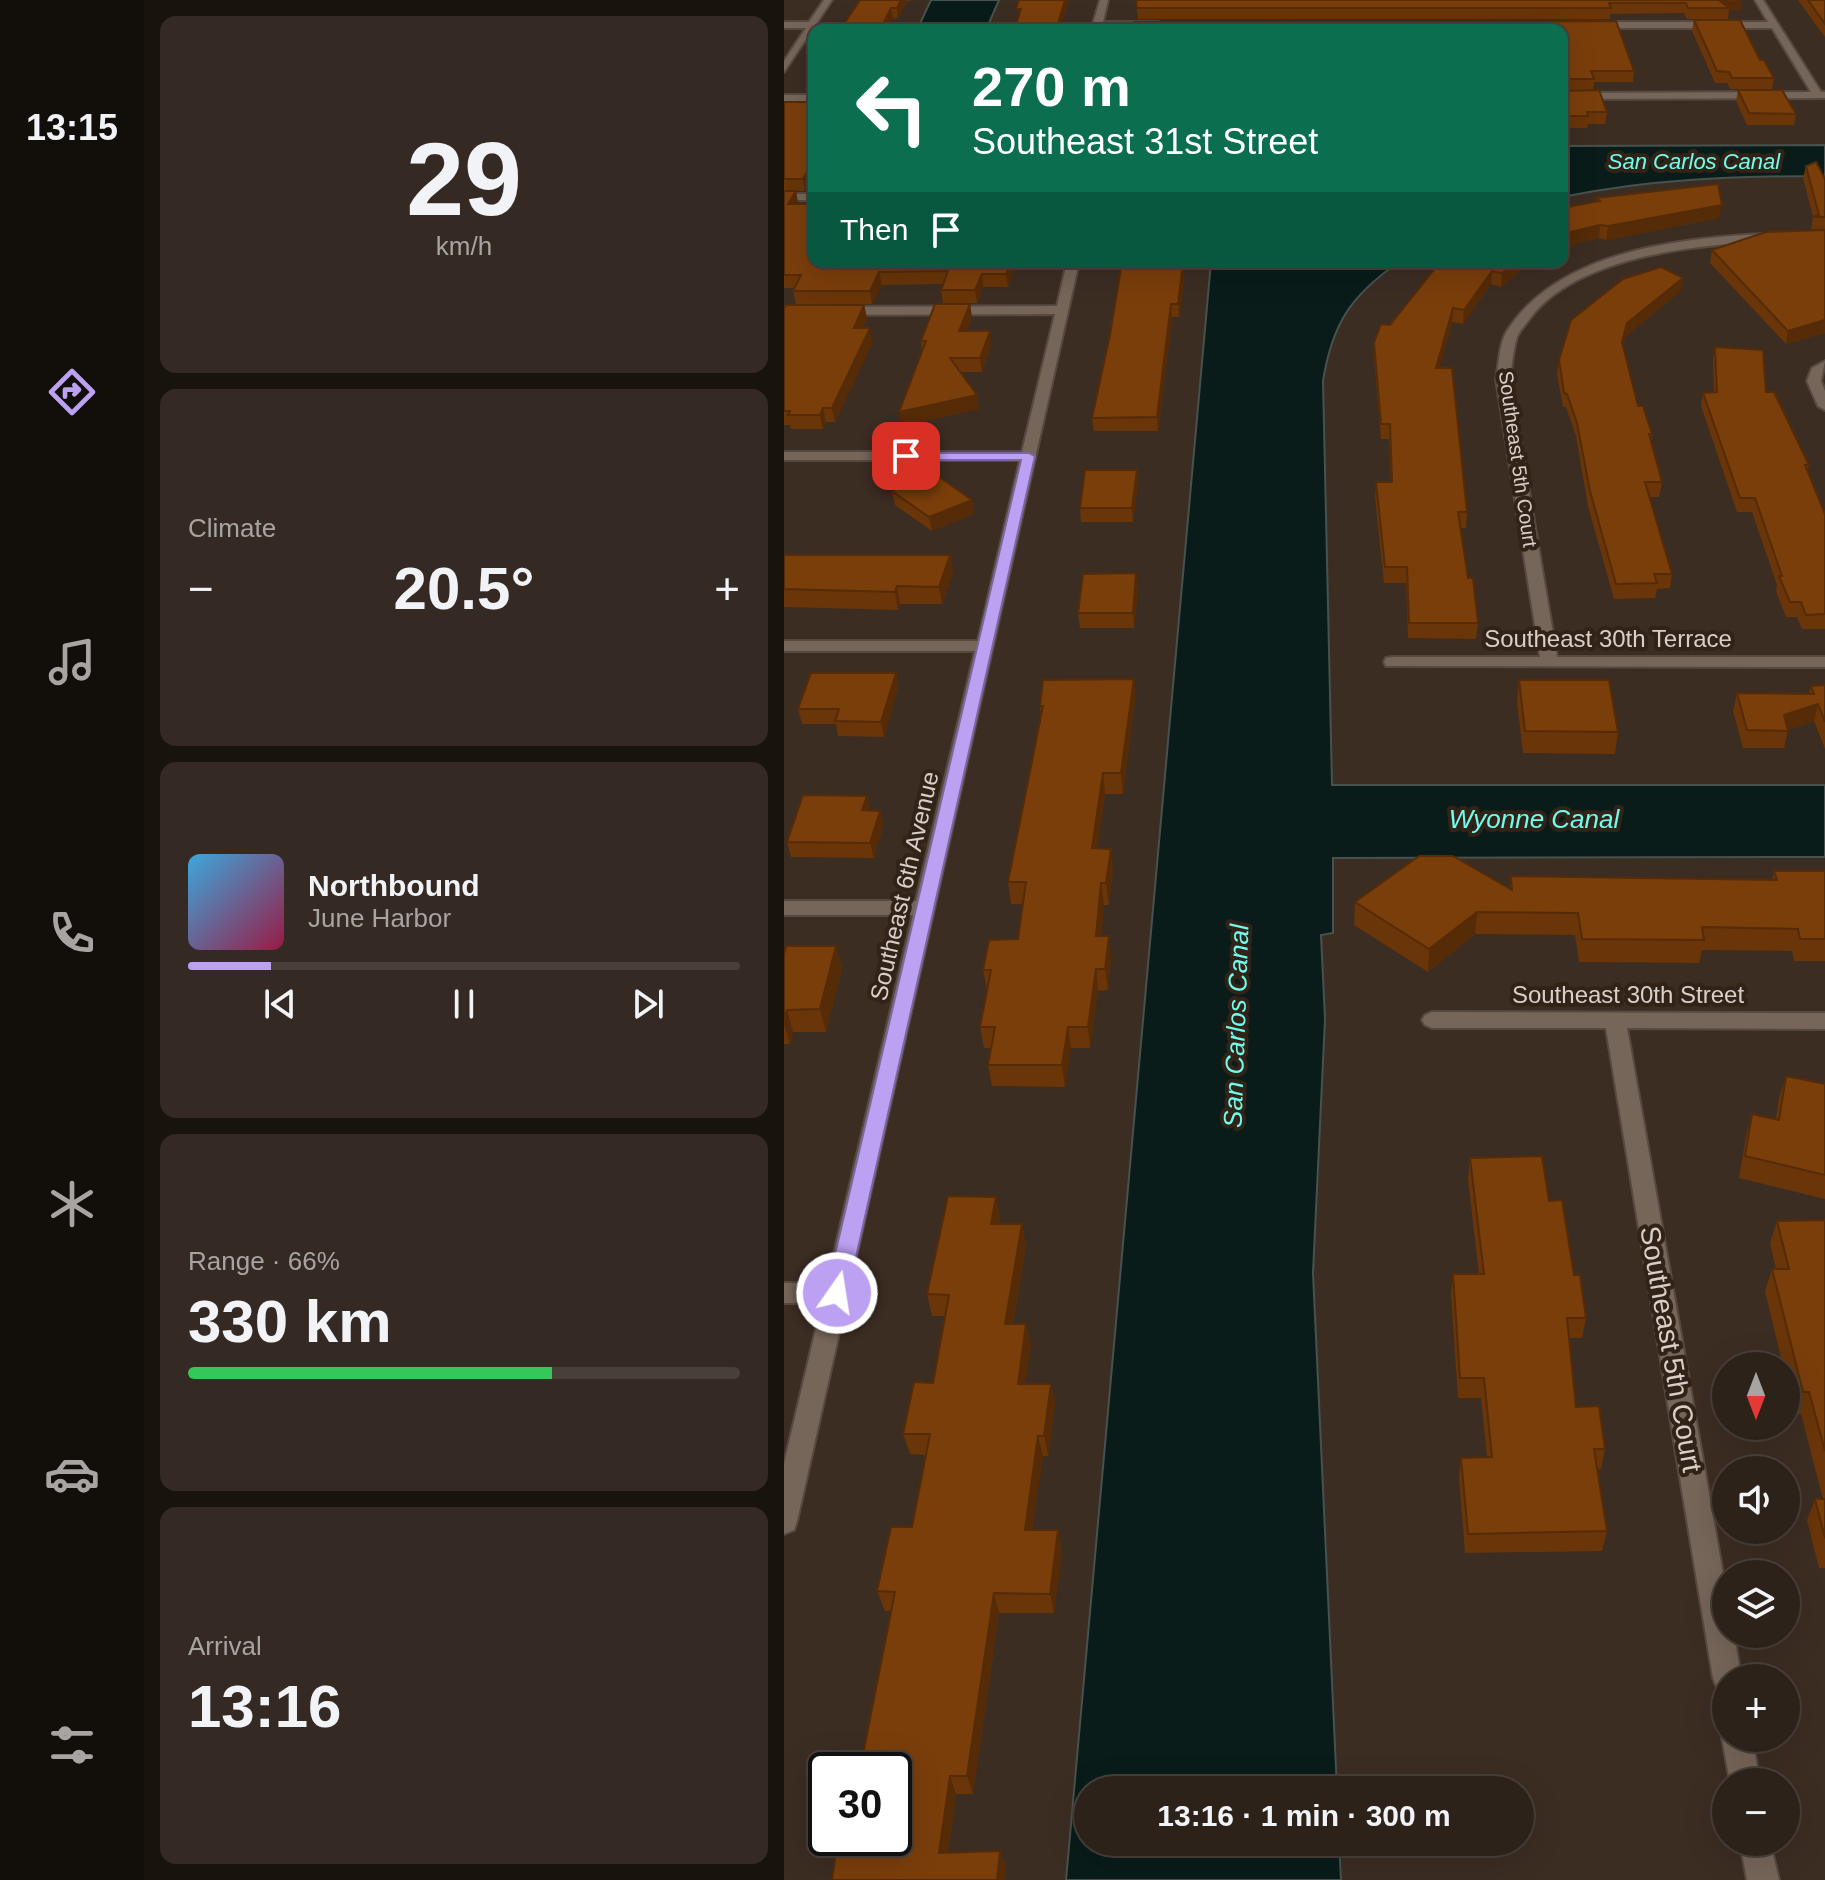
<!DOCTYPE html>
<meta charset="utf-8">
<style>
:root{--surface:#2d221a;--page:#352a23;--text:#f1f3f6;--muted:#a7a4a2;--line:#483f39;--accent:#bca0f2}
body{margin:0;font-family:Arial,sans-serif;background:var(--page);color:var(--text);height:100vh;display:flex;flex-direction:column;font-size:30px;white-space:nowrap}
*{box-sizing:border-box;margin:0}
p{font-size:26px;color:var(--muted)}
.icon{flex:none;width:44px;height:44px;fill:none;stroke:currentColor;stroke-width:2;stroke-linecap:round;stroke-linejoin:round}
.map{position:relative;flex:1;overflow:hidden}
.details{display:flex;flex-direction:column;gap:16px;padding:16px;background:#19130e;width:640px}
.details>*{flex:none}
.banner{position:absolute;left:24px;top:24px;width:760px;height:244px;border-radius:16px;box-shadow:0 8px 32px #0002,0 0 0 2px var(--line);background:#0b6e4f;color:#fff;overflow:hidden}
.needle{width:52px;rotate:180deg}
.buttons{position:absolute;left:928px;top:1352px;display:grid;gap:16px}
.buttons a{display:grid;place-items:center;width:88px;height:88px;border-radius:50%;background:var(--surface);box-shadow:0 8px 32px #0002,0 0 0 2px var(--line);font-size:40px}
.speed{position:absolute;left:24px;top:1752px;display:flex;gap:16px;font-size:40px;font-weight:700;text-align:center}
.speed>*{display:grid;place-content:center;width:104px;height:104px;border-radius:50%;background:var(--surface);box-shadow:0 8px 32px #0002,0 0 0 2px var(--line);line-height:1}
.speed .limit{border:4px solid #111;border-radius:12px;background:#fff;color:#111}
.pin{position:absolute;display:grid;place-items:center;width:68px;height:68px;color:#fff;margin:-34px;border-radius:16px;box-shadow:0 4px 12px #0006}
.me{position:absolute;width:88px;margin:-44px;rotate:13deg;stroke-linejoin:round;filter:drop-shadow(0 0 6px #0008)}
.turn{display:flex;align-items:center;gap:28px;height:168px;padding:0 32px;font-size:36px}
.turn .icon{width:104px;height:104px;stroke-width:2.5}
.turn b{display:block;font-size:56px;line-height:68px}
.then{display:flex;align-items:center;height:76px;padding:0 32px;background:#0003;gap:16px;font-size:30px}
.big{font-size:60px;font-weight:700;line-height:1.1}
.details .card{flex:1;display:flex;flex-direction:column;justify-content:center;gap:12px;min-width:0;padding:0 28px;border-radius:16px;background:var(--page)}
.details .dial{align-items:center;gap:0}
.dial b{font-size:104px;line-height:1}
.song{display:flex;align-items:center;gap:24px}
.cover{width:96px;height:96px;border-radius:12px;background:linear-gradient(135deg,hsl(200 70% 55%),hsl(340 70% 35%))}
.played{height:8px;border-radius:4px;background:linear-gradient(90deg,var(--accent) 15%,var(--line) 15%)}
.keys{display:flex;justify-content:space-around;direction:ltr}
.heat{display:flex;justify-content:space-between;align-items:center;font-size:44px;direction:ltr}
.charge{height:12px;border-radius:6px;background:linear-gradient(90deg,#34c759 66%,var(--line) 0)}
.trip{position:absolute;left:290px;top:1776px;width:460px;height:80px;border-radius:40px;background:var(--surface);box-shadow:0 8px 32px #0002,0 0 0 2px var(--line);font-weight:700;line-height:80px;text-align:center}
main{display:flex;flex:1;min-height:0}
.menu{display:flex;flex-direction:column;width:144px;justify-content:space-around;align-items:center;background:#120e0a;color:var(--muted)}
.menu .icon{width:56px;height:56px}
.menu .current{color:var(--accent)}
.menu b{font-size:36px;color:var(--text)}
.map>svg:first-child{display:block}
.water{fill:#091c1a;stroke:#47524e;stroke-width:2}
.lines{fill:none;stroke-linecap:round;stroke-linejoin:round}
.minor-casing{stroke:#564941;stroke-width:4}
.minor{fill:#766559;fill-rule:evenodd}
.wall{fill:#693509}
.shaded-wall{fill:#552b08}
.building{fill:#7a3e0b;stroke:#552b08;stroke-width:2}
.route{fill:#bca0f2;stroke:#7a689d;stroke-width:2}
.labels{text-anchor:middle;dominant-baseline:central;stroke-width:8;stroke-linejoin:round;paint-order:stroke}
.far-street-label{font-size:20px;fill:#d9cfc9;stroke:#322319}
.far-water-label{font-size:22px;font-style:italic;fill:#6ffeed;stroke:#322319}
.street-label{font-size:24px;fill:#d9cfc9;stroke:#322319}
.water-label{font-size:26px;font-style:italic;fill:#6ffeed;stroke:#322319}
.near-street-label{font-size:28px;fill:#d9cfc9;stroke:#322319}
</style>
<main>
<nav class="menu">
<b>13:15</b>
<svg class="icon current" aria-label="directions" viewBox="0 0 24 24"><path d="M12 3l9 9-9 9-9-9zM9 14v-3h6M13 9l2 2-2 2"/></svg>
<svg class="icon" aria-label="music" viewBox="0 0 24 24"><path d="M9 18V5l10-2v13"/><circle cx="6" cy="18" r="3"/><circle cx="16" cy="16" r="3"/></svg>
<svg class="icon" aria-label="phone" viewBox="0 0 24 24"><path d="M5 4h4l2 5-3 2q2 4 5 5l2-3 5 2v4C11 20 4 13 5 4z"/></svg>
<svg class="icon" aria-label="climate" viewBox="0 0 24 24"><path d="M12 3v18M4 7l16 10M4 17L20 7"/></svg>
<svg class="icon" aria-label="car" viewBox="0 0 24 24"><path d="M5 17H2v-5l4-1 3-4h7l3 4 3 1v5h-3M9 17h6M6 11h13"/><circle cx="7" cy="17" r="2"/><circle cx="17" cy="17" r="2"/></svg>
<svg class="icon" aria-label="filters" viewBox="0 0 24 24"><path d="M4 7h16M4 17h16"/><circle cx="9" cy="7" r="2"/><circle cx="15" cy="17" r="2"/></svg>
</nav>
<section class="details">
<div class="card dial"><b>29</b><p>km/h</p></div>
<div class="card"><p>Climate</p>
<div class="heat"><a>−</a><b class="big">20.5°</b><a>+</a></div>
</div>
<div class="card">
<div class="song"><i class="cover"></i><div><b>Northbound</b><p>June Harbor</p></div></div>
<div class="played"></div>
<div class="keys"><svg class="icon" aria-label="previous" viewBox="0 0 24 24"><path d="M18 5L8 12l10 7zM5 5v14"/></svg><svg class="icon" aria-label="pause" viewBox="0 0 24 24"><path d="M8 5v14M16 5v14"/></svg><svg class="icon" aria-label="next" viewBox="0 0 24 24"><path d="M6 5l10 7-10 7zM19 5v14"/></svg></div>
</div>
<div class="card"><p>Range · 66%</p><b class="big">330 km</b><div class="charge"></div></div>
<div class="card"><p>Arrival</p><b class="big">13:16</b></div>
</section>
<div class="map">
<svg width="1041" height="1880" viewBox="0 0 1041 1880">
<rect width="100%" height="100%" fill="#3c2d23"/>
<path class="water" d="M147 0H215L202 30H133Z
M1041 145V176C952 176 865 179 778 197V146Z
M427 262H615C567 295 548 324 539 381L548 785H1041V857L549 858V933L537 935 541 1019 529 1273 553 1790H304V1842H555L557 1880H282Z"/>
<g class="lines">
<defs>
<path id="minor" d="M40 0H48L0 72V61L22 28H0V22H25Z
M316 0H324L319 22H374L379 25 374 28 307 30Z
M971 0H979L1037 92H1041V98L778 99V93L1027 92 988 28H806L801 25 806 22H984Z
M0 95H30V101H0Z
M0 194H30V200H0Z
M1041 232V240C957 241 803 245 747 317 743 323 736 330 733 337 729 350 728 366 726 379L773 657H1041V667L602 666 600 662 602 658 608 657H756L712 379C715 365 715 343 723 331 783 237 941 234 1041 232Z
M283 262H295L13 1521 10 1530 0 1534V1464L38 1303H0V1283H43L129 915H0V901H132L191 651H0V641H194L236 460H0V452H238L271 314 0 315V307L273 306Z
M1041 361 1037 381 1041 391V410L1034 406 1023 381 1028 368Z
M648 1012 1041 1013V1029L843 1028 942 1591V1634H950L957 1678H942V1692L933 1688 929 1678 822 1028H648L641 1025 638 1020 641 1015Z
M942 1729V1738H968L976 1782H946L938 1738Z
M956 1842H986L995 1880H963Z"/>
</defs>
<use href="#minor" class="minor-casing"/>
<use href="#minor" class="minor"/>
</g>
<path class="wall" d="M76 0H130L123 1 114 18 109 19Z
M353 0H958L957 10H945L944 19H903L900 13 826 14V19H354L352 3Z
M1014 0H1041V37Z
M910 20 976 60 990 78 988 89H946L943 83H931L908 31Z
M778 30 850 71 849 82H810L809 90 823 112 821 124H804L803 128H778Z
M954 90 1012 114 1010 125H963L952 101Z
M0 102H30L21 191H12L14 204 232 262 224 287H199L193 303H159L157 290 159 284 98 285 88 304H12L9 291 10 288H0Z
M1022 166 1041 179V333L1002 344 926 263 928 250 1040 230 1027 229 1029 217 1019 178Z
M812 198 935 218 822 240 815 238 778 247V210L812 201Z
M656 262H747L717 287 707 284 679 324 668 322 655 368 683 512 682 528H676L684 578 694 623 692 639 624 638 622 583H600L591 497 592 482H607L605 439H597L590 358V343Z
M399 289 395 317H388L374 431H310L308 418 326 335Z
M897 291 841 337 839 345 854 406 868 434 867 442 878 482 875 497H866L888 574 886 588 873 589 871 598 830 599 804 506 792 436 782 407H779L773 374 775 360Z
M186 304 188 317 182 331 207 345 198 372H176L195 409 117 426 138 352 137 341Z
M80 305 83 318 78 328 89 342 51 422H42L39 429H7L6 425H0V309Z
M931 347 982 392 1025 465 1023 471 1041 514V629H1018L1013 617H1002L992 591 993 585 968 512H953L917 406 919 393 930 392 929 361Z
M353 470 354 484 349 522H297L296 508Z
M108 491 188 500 190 514 148 531 111 505Z
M0 555H166L169 572 158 604H116L114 610 0 607Z
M354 588 350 628H296L294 613Z
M112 673 114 688 100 737 54 736 52 724H18L14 709Z
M350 679 351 700 339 794H321L313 848 329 870 325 905H320L317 936 327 957 324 990 314 991 306 1048H287L281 1087 208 1086 204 1065 207 1048H200L196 1027 203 989 199 970 234 939 239 904H227L224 882 257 718 256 706Z
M735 680 834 732 831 754 739 753 733 702Z
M1041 685V749L1030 721 1004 730 1000 748H959L949 711 953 693 1025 694 1027 686Z
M83 796 86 811H96L99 826 90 858 7 857 3 842Z
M990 871H1041V961H1010L1008 951 918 950 915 963 795 962 791 935 691 934 644 972 570 925 571 902 726 889 727 876 988 880Z
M52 946 58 969 42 1032H9L6 1044H0V955Z
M1002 1076 1041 1084V1199L955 1178 962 1136 968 1114 992 1119 995 1098Z
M686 1158 765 1201 790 1275 802 1318 798 1338H785L792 1407 821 1449 817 1469H813L823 1531 818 1551 681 1553 675 1477 677 1458 703 1457 697 1398H674L667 1294 669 1274H695L684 1179Z
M164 1196 212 1197 216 1219 215 1224H238L242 1246 229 1324H242L247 1345 241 1384H267L271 1405 264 1456H259L248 1530H274L278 1550 270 1613H215L189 1794H172L164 1853 216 1851 222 1868 220 1880H48L54 1838H110V1770H76L108 1611H101L93 1591 107 1527H128L142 1455 126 1454 119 1434 130 1382 149 1383 162 1316H148L143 1294Z
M1041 1220V1568H1035L1023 1520 1031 1499H1039L1017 1414H1011L1002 1377V1366H999L981 1291 988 1269H992L986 1243 993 1221Z"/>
<path class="shaded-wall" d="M117 0H123L114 18 113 8Z
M281 0H285L276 30H272Z
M958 0 957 10H945V8L936 1Z
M107 8 109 19 103 30H96Z
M30 160V176L21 191 19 179Z
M12 191 14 203 7 216 4 204Z
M938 205 935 218 822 240 824 226Z
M816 225 815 238 778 247V234Z
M226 262H232L224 287 222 274Z
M399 262H401L399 289 395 317 394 304Z
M731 262H747L717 287 718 273Z
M708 271 707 284 679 324 680 310Z
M95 272 98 285 88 304 86 291Z
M198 274 199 287 193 303 191 290Z
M899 278 897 291 841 337 836 356 843 323Z
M186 304 188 317 177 345 175 331Z
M387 304 388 317 374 431 373 417Z
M80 305 83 318 73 342 70 328Z
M669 308 668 322 651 383 652 368Z
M1041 320V333L1002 344 1004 331Z
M86 328 89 342 51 422 48 408Z
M206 331 207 345 198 372 196 358Z
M193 395 195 409 117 426 115 412Z
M39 408 42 422 39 429 36 415Z
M353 470 354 484 349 522 348 508Z
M188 500 190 514 148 531 145 517Z
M166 555 169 572 158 604 155 587Z
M352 573 354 588 350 628 349 613Z
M113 586 116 604 114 610 111 592Z
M112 673 114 688 100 737 97 722Z
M350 679 351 700 339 794 337 773Z
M1034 704 1030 721 1001 731 1000 715Z
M319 773 321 794 310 870 308 848Z
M83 796 86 811 78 810Z
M96 811 99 826 90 858 86 843Z
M327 849 329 870 325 905 322 883Z
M317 883 320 905 315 958 312 936Z
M693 912 691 934 644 972 645 949Z
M325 936 327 957 324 990 321 969Z
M52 946 58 969 42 1032 36 1009Z
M312 969 314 991 306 1048 304 1027Z
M3 1010 9 1032 6 1044 0 1024Z
M284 1027 287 1048 281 1087 278 1065Z
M212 1197 216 1219 211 1246 207 1224Z
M238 1224 242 1246 225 1345 221 1324Z
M242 1324 247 1345 238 1405 234 1384Z
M267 1384 271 1405 264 1456 260 1436Z
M254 1436 259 1456 245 1550 241 1530Z
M274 1530 278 1550 270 1613 266 1594Z
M210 1593 215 1613 189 1794 183 1776Z
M166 1776 172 1794 162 1870 155 1853Z
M216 1851 222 1868 220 1880H213Z"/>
<path class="building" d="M76 0H117L113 8H107L96 30H56Z
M235 0H281L272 30H230L237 9H232Z
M353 0H945L936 1 945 8H904L902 3H825L827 8H353L352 3Z
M1024 0H1041V24Z
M910 20H956L976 60H980L990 78H948L945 72 933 71Z
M832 21 850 71H807L810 79H779L778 80V30H348L350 22Z
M778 87 779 91 815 90 823 112H803L804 116H778Z
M954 90H998L1012 114 965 113Z
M0 102H30V160L19 179H0Z
M1032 162 1041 179V217H1029L1035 215 1022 166Z
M934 184 938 205 824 226 816 225 778 234V210L788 206 816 201 812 198Z
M0 191H12L4 204H30V262H226L222 274H198L191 290H157L164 271 95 272 86 291H9L17 275H0Z
M1041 230V320L1004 331 928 250 982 232Z
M338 262H399L394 304H387L373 417 308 418 326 335Z
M656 262H731L718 273 708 271 680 310 669 308 652 368H668L683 512H674L684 578H689L694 623H625L623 567H601L592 482H608L606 424H597L590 343 597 324 606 325Z
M877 267 899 278 843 323 838 342 854 406H859L868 434H865L878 482H861L888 574H870L873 583 832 584 806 491 793 423 783 394 780 393 775 360 787 320 839 279Z
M151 304H186L175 331H206L196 358H166L193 395 115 412 142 341H137Z
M2 305H80L70 328H86L48 408H39L36 415H4L6 411H0V309Z
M931 347 979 350 982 392H990L1025 465H1021L1041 514V614L1022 615 1017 602H1006L995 576H998L971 498H956L919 393 933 392Z
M301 470H353L348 508H296Z
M151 474 188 500 145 517 108 491Z
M0 555H166L155 587 113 586 111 592 0 589Z
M352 573 349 613H294L299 574Z
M27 673H112L97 722 51 721 55 709H14Z
M350 679 337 773H319L308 848 327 849 322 883H317L312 936H325L321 969H312L304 1027H284L278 1065H204L211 1027H196L207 970H199L205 940 234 939 242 882H224L259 706H256L259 680Z
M735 680H825L834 732 741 731Z
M1041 685V722L1034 704 1000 715 1004 731 963 730 953 693 1030 694 1027 686Z
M19 795 83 796 78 810 96 811 86 843 3 842Z
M635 856H669L728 890 727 876 993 880 990 871H1041V939H1016L1014 929 918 927 920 940 798 939 794 913 693 912 645 949 571 902Z
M2 946H52L36 1009 3 1010 0 1020V955Z
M1002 1076 1041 1084V1175L961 1156 968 1114 995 1120Z
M758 1156 765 1201 778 1200 790 1275H796L802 1318H783L792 1407 815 1406 821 1449H810L823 1531 684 1534 677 1458 708 1457 700 1378H676L669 1274H700L686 1158Z
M164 1196 212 1197 207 1224H238L221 1324H242L234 1384H267L260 1436H254L241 1530H274L266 1594 210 1593 183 1776H166L155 1853 216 1851 213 1880H48L54 1838H110V1770H76L111 1592 93 1591 107 1527H128L146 1434H119L130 1382 149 1383 165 1295 143 1294Z
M1041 1220V1451L1025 1392H1019L988 1269H1005L993 1221Z
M1031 1499H1041V1538Z"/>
<path class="route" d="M245 453 251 456 64 1293 61 1299 53 1302 45 1299 42 1293 237 460H122L116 456 122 453Z"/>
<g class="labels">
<g class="far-street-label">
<text transform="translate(734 459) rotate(82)">Southeast 5th Court</text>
</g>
<g class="far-water-label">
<text x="910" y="161">San Carlos Canal</text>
</g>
<g class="street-label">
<text x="824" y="638">Southeast 30th Terrace</text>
<text transform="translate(120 886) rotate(-77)">Southeast 6th Avenue</text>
<text x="844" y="994">Southeast 30th Street</text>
</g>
<g class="water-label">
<text x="750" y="819">Wyonne Canal</text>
<text transform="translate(452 1026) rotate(-88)">San Carlos Canal</text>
</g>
<g class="near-street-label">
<text transform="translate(887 1349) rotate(80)">Southeast 5th Court</text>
</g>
</g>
</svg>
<div class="buttons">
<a><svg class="needle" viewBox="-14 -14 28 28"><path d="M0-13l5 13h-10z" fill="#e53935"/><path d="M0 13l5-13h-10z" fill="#a7a4a2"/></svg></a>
<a><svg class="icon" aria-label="sound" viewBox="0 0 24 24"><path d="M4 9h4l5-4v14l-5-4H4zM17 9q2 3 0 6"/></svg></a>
<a><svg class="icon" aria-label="layers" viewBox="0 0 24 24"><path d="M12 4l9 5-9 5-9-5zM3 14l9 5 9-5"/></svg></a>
<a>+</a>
<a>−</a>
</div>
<div class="speed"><div class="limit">30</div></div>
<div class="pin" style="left:122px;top:456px;background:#d93025"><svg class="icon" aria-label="arrive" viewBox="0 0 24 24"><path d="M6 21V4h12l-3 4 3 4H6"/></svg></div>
<svg class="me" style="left:53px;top:1293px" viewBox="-20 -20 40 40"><circle r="17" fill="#bca0f2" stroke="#fff" stroke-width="3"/><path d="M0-11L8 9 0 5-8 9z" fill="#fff"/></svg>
<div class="trip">13:16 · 1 min · 300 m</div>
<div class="banner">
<div class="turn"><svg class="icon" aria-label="left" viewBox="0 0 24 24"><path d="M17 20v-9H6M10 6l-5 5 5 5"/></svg><div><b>270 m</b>Southeast 31st Street</div></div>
<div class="then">Then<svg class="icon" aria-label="arrive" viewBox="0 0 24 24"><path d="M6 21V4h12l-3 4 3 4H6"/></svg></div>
</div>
</div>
</main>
